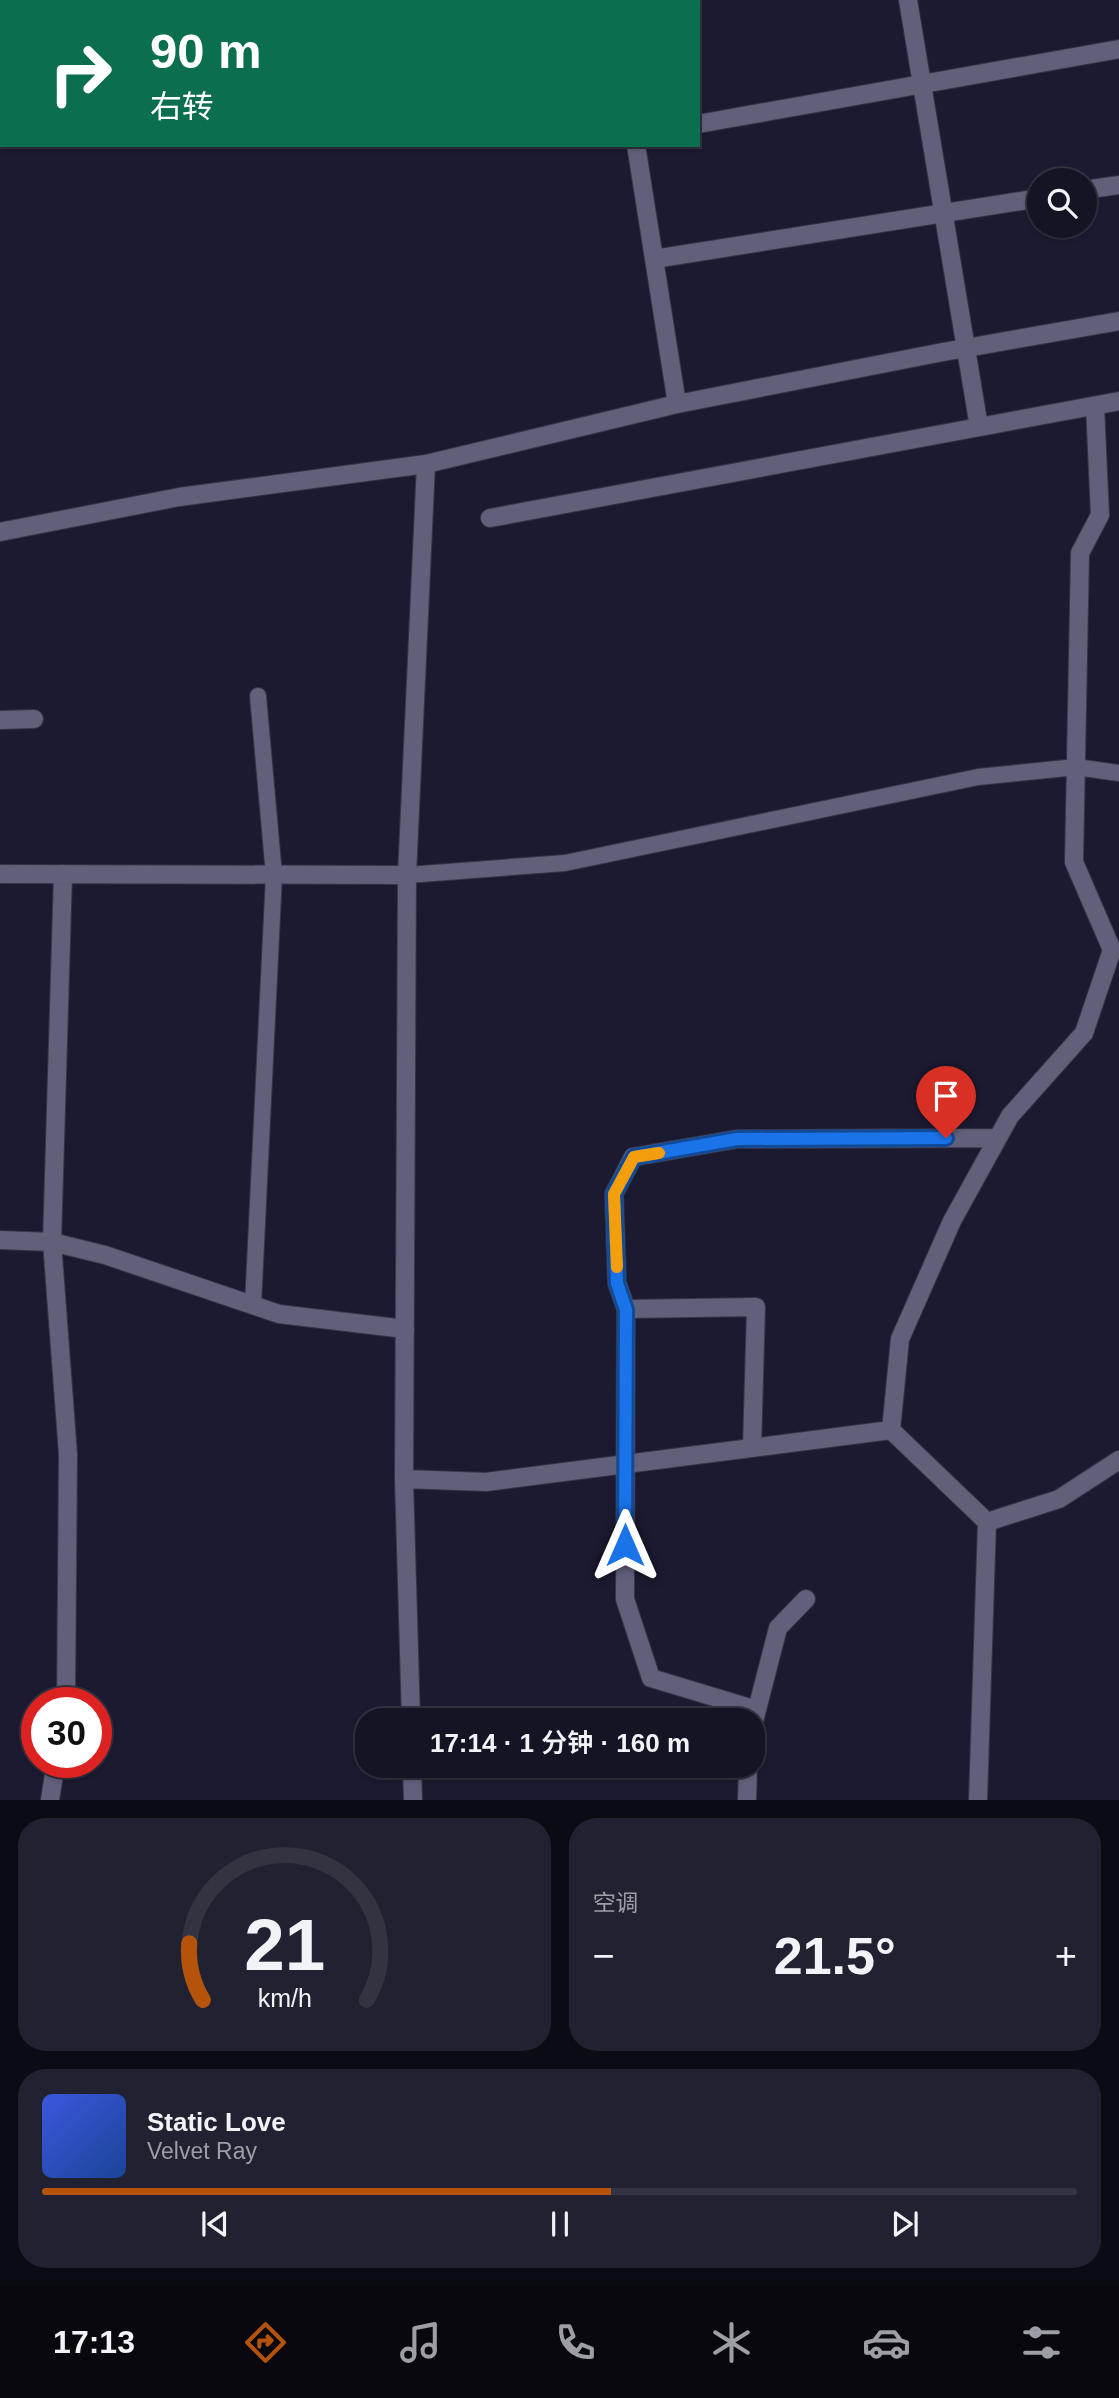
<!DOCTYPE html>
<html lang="zh">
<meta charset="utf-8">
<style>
:root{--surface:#141424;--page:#212131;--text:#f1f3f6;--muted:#9d9ea6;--line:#333341;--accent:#b45309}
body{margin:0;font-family:Helvetica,"Noto Sans SC",sans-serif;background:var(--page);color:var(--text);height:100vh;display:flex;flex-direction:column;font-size:26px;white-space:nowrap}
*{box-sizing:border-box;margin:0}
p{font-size:23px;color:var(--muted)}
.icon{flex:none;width:38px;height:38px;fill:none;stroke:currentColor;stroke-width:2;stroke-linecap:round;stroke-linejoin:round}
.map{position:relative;height:1800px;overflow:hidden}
.drawer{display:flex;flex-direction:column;gap:18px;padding:18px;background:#0b0b14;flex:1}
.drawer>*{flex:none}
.guide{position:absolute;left:0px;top:0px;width:700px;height:147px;box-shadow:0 2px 5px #0004,0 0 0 2px var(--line);background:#0b6e4f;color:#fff;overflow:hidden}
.fabs{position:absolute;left:1027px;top:168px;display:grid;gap:14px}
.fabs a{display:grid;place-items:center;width:70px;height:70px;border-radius:50%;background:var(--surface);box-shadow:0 2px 5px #0004,0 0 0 2px var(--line);font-size:35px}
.speed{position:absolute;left:21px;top:1687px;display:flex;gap:14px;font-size:35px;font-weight:700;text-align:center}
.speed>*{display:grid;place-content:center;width:91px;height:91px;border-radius:50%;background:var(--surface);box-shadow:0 2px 5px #0004,0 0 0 2px var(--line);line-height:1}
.speed .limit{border:10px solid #d22;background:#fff;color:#111}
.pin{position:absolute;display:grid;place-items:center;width:60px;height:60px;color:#fff;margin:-72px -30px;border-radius:50% 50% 50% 0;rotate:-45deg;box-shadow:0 0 7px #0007}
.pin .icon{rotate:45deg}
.me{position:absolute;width:77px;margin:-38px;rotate:0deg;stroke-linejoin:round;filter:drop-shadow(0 0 5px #0008)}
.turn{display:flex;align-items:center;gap:24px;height:147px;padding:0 35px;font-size:32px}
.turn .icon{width:91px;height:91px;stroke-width:2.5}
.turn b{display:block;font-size:49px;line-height:60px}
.big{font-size:52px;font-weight:600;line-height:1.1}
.drawer .tile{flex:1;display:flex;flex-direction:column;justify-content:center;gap:10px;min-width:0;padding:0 24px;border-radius:28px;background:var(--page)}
.drawer .dial{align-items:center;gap:0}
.dial svg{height:182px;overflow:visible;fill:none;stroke:var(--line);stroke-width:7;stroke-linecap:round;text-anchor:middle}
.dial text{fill:var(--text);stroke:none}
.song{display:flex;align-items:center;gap:21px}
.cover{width:84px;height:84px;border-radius:10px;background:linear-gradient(135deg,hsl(230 70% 55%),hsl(220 70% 35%))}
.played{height:7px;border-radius:4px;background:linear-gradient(90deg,var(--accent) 55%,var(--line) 55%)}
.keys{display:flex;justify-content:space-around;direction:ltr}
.heat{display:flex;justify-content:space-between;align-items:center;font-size:38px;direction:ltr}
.drawer .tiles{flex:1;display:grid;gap:18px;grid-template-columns:1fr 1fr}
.tile:last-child{grid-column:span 2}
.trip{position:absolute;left:355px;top:1708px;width:410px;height:70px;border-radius:28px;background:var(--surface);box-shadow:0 2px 5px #0004,0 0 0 2px var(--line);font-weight:600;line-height:70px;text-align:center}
.dock{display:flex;height:112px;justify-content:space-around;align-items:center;background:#08080e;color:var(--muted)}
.dock .icon{width:49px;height:49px}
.dock .on{color:var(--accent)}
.dock b{font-size:32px;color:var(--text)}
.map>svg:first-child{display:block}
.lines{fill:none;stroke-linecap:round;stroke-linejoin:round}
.lane-casing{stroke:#363447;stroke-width:18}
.street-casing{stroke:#363447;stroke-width:20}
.lane{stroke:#60607b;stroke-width:16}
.street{stroke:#60607b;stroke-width:18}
.route-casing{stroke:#114b97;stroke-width:18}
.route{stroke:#1a73e8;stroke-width:12}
.slow{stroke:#f59e0b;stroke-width:12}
</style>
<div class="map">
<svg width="1119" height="1800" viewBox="0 0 1119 1800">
<rect width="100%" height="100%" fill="#1b1a30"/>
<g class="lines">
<defs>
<path id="lane" d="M407 875 565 863 978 777 1076 767 1119 773
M253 1305 274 875 258 696"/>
<path id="street" d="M614 0V2
M908 0 979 427
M158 2 169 0
M0 27H2
M698 124 1119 49
M636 145 677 404
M1085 190 1119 185
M654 259 1040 198
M490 518 1119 401
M0 532 179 497 426 464 677 404 943 352 1119 321
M0 720 34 719
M0 874 407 875
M63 874 52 1242 68 1454 66 1703
M0 1240 52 1242 105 1255 279 1314 405 1329
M626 1309 756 1307 752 1448
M404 1479 486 1482 891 1430
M987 1522 1059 1499 1119 1460
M757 1710 651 1678 625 1599 626 1309 617 1283 614 1194 633 1157 737 1139 998 1138
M411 1720 404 1479 407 875 426 464
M752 1729 778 1628 806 1599
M412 1766 413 1800
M50 1800 56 1762
M747 1800 748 1766
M978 1800 987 1522 891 1430 900 1339 952 1221 1010 1116 1084 1033 1112 950 1074 862 1080 553 1100 515 1095 406"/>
</defs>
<use href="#lane" class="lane-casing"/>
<use href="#street" class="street-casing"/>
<use href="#lane" class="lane"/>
<use href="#street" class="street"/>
</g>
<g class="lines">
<defs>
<path id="route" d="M625 1545 626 1310 617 1283 614 1194 634 1157 737 1139 946 1138"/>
</defs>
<use href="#route" class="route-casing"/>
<use href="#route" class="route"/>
<path class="slow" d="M617 1267 614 1194 634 1157 659 1153"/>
</g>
</svg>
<div class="fabs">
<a><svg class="icon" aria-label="search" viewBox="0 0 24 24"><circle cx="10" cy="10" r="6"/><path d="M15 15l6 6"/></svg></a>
</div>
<div class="speed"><div class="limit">30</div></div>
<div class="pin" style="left:946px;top:1138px;background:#d93025"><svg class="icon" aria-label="arrive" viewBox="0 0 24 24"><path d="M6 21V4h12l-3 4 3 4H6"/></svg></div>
<svg class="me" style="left:625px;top:1545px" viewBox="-20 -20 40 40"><path d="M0-17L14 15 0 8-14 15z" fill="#1a73e8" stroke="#fff" stroke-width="4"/></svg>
<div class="trip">17:14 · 1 分钟 · 160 m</div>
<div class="guide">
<div class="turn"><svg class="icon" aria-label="right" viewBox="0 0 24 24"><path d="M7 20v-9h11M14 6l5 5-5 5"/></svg><div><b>90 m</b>右转</div></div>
</div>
</div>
<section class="drawer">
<div class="tiles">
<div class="tile dial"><svg viewBox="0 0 100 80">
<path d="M14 69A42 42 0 1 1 86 69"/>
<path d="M14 69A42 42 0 0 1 8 44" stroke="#b45309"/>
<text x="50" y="56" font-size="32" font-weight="700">21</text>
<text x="50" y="72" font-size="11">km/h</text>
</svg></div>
<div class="tile"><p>空调</p>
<div class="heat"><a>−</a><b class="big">21.5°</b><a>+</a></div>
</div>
<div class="tile">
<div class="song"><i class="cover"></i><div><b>Static Love</b><p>Velvet Ray</p></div></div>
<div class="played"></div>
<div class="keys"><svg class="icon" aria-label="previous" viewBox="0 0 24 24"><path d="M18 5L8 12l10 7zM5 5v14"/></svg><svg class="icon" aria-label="pause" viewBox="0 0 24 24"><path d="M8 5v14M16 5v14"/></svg><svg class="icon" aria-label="next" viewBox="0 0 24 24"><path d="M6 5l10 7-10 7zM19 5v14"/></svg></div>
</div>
</div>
</section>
<nav class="dock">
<b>17:13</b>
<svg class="icon on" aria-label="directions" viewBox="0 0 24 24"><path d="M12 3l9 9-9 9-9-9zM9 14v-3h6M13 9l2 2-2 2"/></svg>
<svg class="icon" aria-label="music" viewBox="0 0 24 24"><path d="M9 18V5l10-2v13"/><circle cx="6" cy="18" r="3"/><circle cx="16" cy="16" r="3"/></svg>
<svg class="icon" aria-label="phone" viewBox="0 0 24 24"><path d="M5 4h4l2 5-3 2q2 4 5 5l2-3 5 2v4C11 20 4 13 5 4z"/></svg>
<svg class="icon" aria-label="climate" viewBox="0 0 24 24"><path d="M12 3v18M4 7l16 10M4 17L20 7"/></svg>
<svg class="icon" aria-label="car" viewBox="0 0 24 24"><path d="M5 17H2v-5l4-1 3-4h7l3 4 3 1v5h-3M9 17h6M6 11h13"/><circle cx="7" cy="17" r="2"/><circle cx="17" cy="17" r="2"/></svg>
<svg class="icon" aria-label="filters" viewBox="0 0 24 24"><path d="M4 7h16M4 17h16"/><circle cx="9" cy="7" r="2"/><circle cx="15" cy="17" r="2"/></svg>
</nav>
